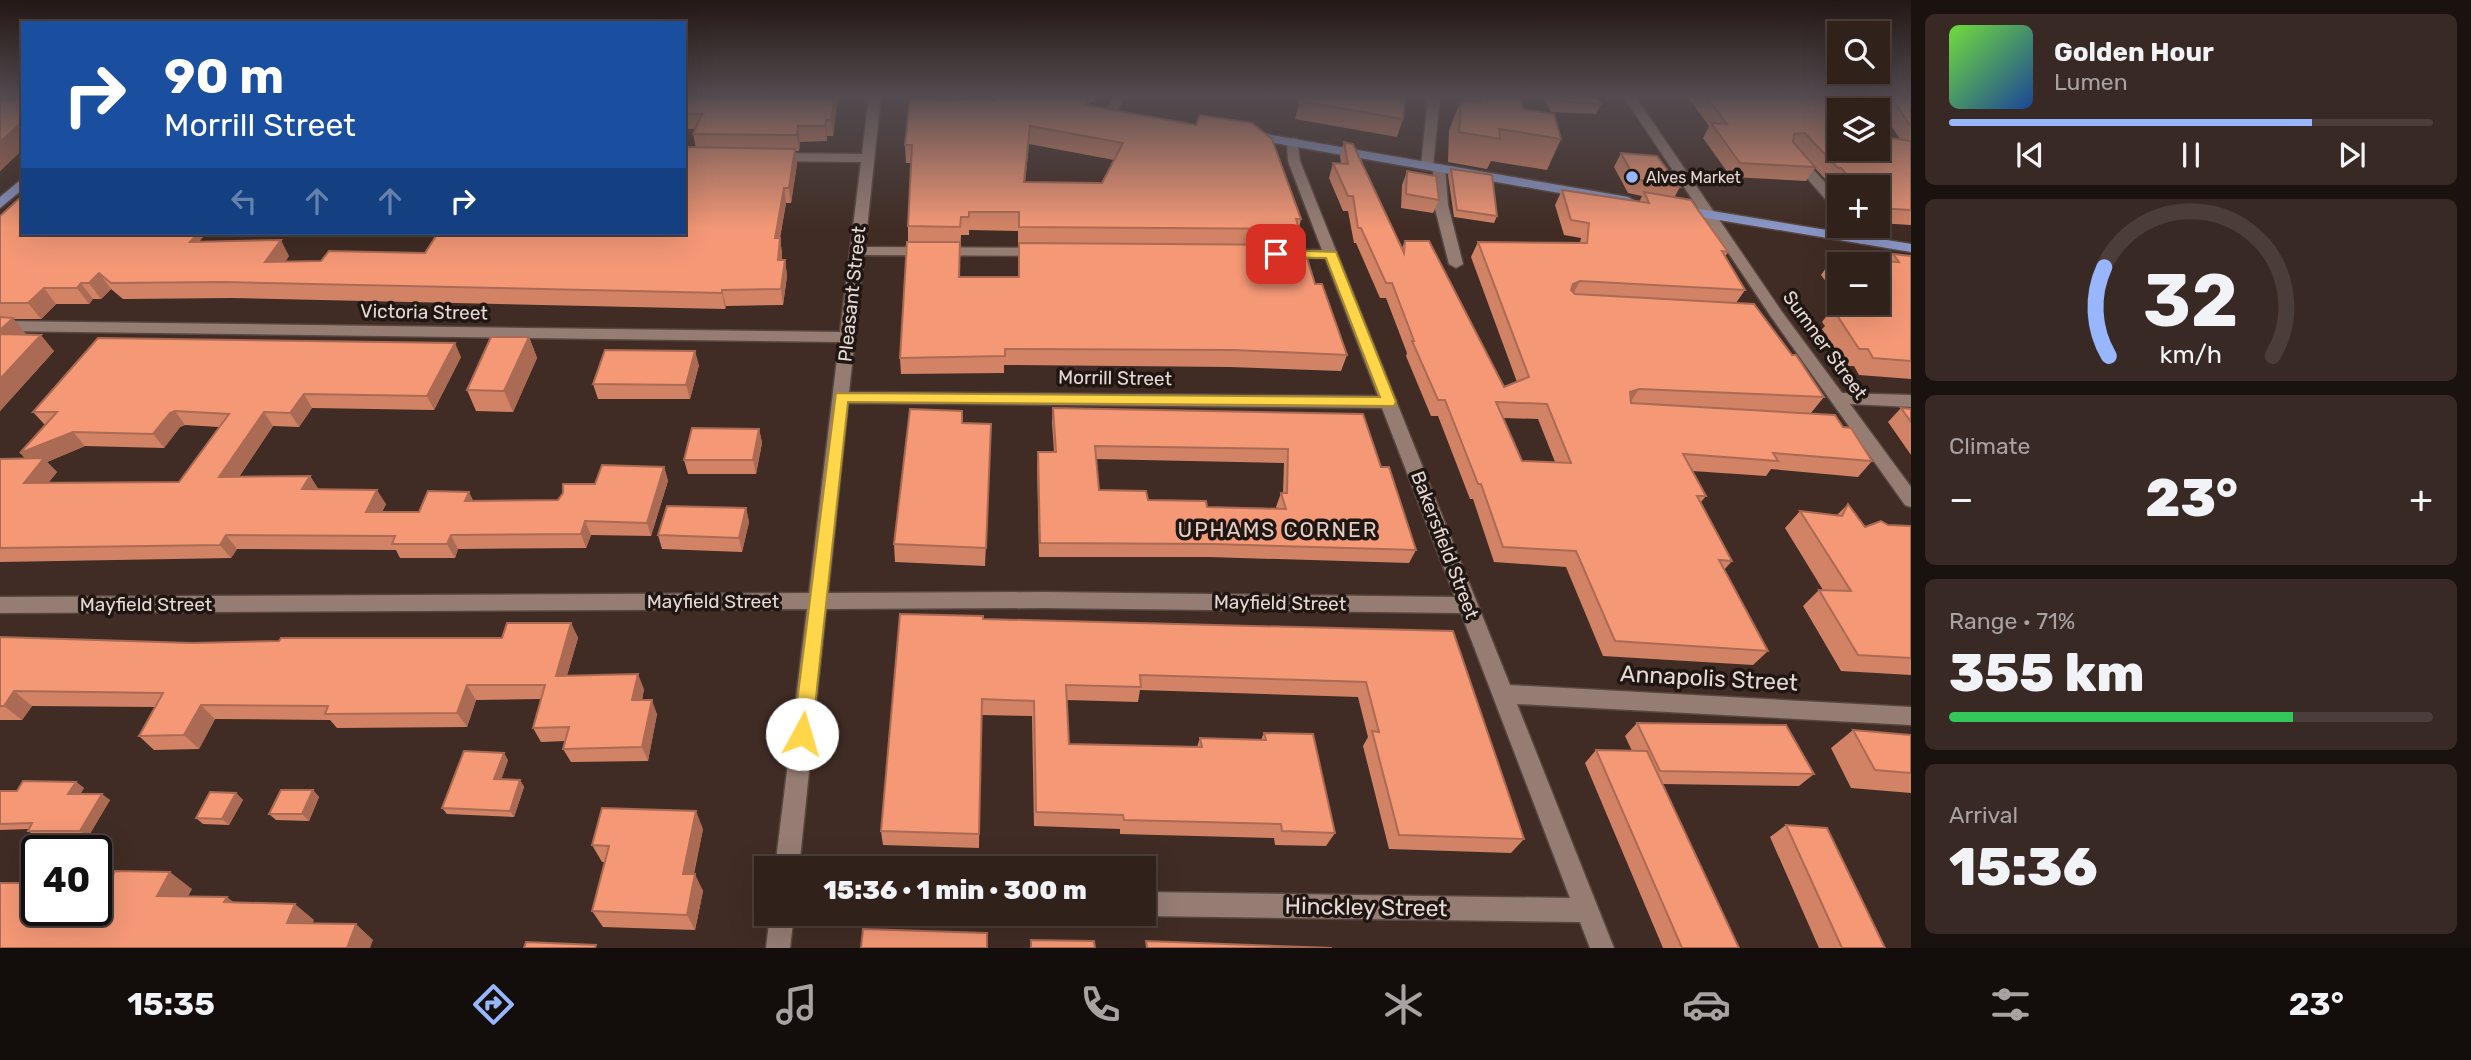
<!DOCTYPE html>
<meta charset="utf-8">
<style>
:root{--surface:#30211b;--page:#382924;--text:#f1f3f6;--muted:#a8a3a3;--line:#4b3e3a;--accent:#97b6fd}
body{margin:0;font-family:Rubik,sans-serif;background:var(--page);color:var(--text);height:100vh;display:flex;flex-direction:column;font-size:26px;white-space:nowrap}
*{box-sizing:border-box;margin:0}
p{font-size:23px;color:var(--muted)}
.icon{flex:none;width:38px;height:38px;fill:none;stroke:currentColor;stroke-width:2;stroke-linecap:round;stroke-linejoin:round}
.map{position:relative;flex:1;overflow:hidden}
.sheet{display:flex;flex-direction:column;gap:14px;padding:14px;background:#1a120f;width:560px}
.sheet>*{flex:none}
.top-card{position:absolute;left:21px;top:21px;width:665px;height:214px;border-radius:0px;box-shadow:0 7px 28px #0002,0 0 0 2px var(--line);background:#1a4fa0;color:#fff;overflow:hidden}
.buttons{position:absolute;left:1827px;top:21px;display:grid;gap:14px}
.buttons a{display:grid;place-items:center;width:63px;height:63px;border-radius:0px;background:var(--surface);box-shadow:0 7px 28px #0002,0 0 0 2px var(--line);font-size:35px}
.speed{position:absolute;left:21px;top:835px;display:flex;gap:14px;font-size:35px;font-weight:700;text-align:center}
.speed>*{display:grid;place-content:center;width:91px;height:91px;border-radius:50%;background:var(--surface);box-shadow:0 7px 28px #0002,0 0 0 2px var(--line);line-height:1}
.speed .limit{border:4px solid #111;border-radius:10px;background:#fff;color:#111}
.pin{position:absolute;display:grid;place-items:center;width:60px;height:60px;color:#fff;margin:-30px;border-radius:14px;box-shadow:0 4px 10px #0006}
.me{position:absolute;width:77px;margin:-38px;rotate:6deg;stroke-linejoin:round;filter:drop-shadow(0 0 5px #0008)}
.turn{display:flex;align-items:center;gap:24px;height:147px;padding:0 28px;font-size:32px}
.turn .icon{width:91px;height:91px;stroke-width:2.5}
.turn b{display:block;font-size:49px;line-height:60px}
.lanes{display:flex;align-items:center;height:66px;padding:0 28px;background:#0003;justify-content:center;gap:35px;direction:ltr}
.lanes .off{opacity:.35}
.big{font-size:52px;font-weight:800;line-height:1.1}
.sheet .tile{flex:1;display:flex;flex-direction:column;justify-content:center;gap:10px;min-width:0;padding:0 24px;border-radius:10px;background:var(--page)}
.sheet .dial{align-items:center;gap:0}
.dial svg{height:182px;overflow:visible;fill:none;stroke:var(--line);stroke-width:7;stroke-linecap:round;text-anchor:middle}
.dial text{fill:var(--text);stroke:none}
.song{display:flex;align-items:center;gap:21px}
.cover{width:84px;height:84px;border-radius:10px;background:linear-gradient(135deg,hsl(100 70% 55%),hsl(220 70% 35%))}
.played{height:7px;border-radius:4px;background:linear-gradient(90deg,var(--accent) 75%,var(--line) 75%)}
.keys{display:flex;justify-content:space-around;direction:ltr}
.heat{display:flex;justify-content:space-between;align-items:center;font-size:38px;direction:ltr}
.charge{height:10px;border-radius:5px;background:linear-gradient(90deg,#34c759 71%,var(--line) 0)}
.trip{position:absolute;left:754px;top:856px;width:402px;height:70px;border-radius:0px;background:var(--surface);box-shadow:0 7px 28px #0002,0 0 0 2px var(--line);font-weight:800;line-height:70px;text-align:center}
.tab-bar{display:flex;height:112px;justify-content:space-around;align-items:center;background:#130d0b;color:var(--muted)}
.tab-bar .icon{width:49px;height:49px}
.tab-bar .current{color:var(--accent)}
.tab-bar b{font-size:32px;color:var(--text)}
main{display:flex;flex:1;min-height:0}
.map>svg:first-child{display:block}
.lines{fill:none;stroke-linecap:round;stroke-linejoin:round}
.minor-casing{stroke:#584741;stroke-width:3}
.major-casing{stroke:#584741;stroke-width:3}
.minor{fill:#957d74;fill-rule:evenodd}
.major{fill:#8a96c6;fill-rule:evenodd}
.wall{fill:#d28365;fill-rule:evenodd}
.shaded-wall{fill:#ab6a53}
.building{fill:#f49876;stroke:#ab6a53;stroke-width:2;fill-rule:evenodd}
.route{fill:#ffd54a;stroke:#a68a30;stroke-width:2}
.poi-dot{fill:#97b6fd;stroke:#201713;stroke-width:2.5}
.labels{text-anchor:middle;dominant-baseline:central;stroke-width:7;stroke-linejoin:round;paint-order:stroke}
.far-poi-label{font-size:16px;fill:#e6d9d4;stroke:#201713;text-anchor:start}
.street-label{font-size:19px;fill:#e6d9d4;stroke:#201713}
.neighbourhood-label{font-size:21px;letter-spacing:2px;fill:#e8cdc4;stroke:#201713}
.near-street-label{font-size:23px;fill:#e6d9d4;stroke:#201713}
</style>
<main>
<div class="map">
<svg width="1911" height="948" viewBox="0 0 1911 948">
<rect width="100%" height="100%" fill="#402c24"/>
<g class="lines">
<defs>
<path id="minor" d="M869 96H881L865 247 1041 248 1048 252 1041 256 864 255 849 392 1378 396 1325 258H1282L1275 254 1282 250H1322L1288 161 1287 142 1293 138 1297 139 1300 161 1510 685 1911 707V725L1517 704 1614 948H1590L1580 922 1144 916 1138 914H1144V892L1570 898 1461 613 1044 608 826 609 799 868H775L807 609 0 613V597L809 593 839 342 0 331V321L840 332 861 162 773 161 767 157 773 153 862 154ZM848 403 1382 408 1455 597 1044 592 828 593Z
M1113 96H1125L1116 114 1112 115 1106 111Z
M1428 96H1440L1433 166 1427 170 1421 166Z
M1623 96H1635L1782 312 1842 393 1911 395V407L1850 404 1911 487V507L1905 505 1772 318Z
M1796 154 1800 155 1839 198V210L1834 209 1792 161 1790 158Z
M1439 164 1445 168 1448 205 1463 264 1456 268 1449 264 1434 205 1433 168Z
M1850 226H1864L1873 241 1871 244H1861Z
M770 914H794L790 948H766Z"/>
<path id="major" d="M1249 131 1628 197 1635 201 1628 205 1245 138V132Z
M23 178V189L0 208V197Z
M1676 205 1911 244V252L1671 212V206Z"/>
</defs>
<use href="#minor" class="minor-casing"/>
<use href="#major" class="major-casing"/>
<use href="#minor" class="minor"/>
<use href="#major" class="major"/>
</g>
<path class="wall" d="M0 96H23V149L0 171Z
M684 96H838L833 136H827V141L800 142 799 151H795L797 164 791 203H786L780 238 782 254V260H785L787 276 783 305 726 306 725 309 233 298 123 299 111 289 101 299H93L89 304H56L41 319H13L25 335 54 351 0 411V216L23 233 200 241 289 256 285 262 321 261 684 233 696 148 693 134 695 129H684Z
M999 96H1097L1094 102H1090L1089 106 1301 219 1295 245 1315 284 1347 355 1341 371 1230 367 1004 365V373L901 374 900 358 908 242V226L911 163H906L905 145 996 100ZM1029 144 1114 160 1102 183 1025 182ZM969 230 1018 231V277H959L961 235H969Z
M1301 96 1403 119 1397 137 1295 119Z
M1465 96H1520L1523 109 1561 139 1547 170 1491 161 1487 169 1448 162 1449 130 1461 100 1465 101Z
M1543 96H1596L1601 104 1596 114 1551 112Z
M1687 96H1826L1839 149 1900 139 1872 96H1832H1911V225L1878 223V187H1839V192L1831 182H1828L1815 168 1806 181 1731 177 1703 138 1709 126Z
M1344 142 1402 248 1405 241 1504 387 1517 382 1471 257 1478 242 1580 243 1581 238 1564 235 1555 205 1562 190 1639 202 1642 196 1628 193 1614 167 1621 153 1680 187 1674 198 1728 252 1725 257 1745 290 1736 303 1824 397 1811 413 1843 427 1872 461 1858 477 1771 469 1766 476 1692 471 1706 496 1701 502 1732 561 1724 570 1768 651 1753 665 1603 656 1566 567 1494 562 1473 499H1470L1438 416H1431L1406 356 1407 353 1386 298H1380L1356 243H1354L1348 211H1343L1329 178 1333 163H1341L1340 157ZM1503 418 1538 419 1555 462 1522 461Z
M1451 169 1497 216 1494 223 1454 217 1448 175Z
M1407 171 1439 200 1433 213 1401 208 1402 185Z
M1893 254 1911 256V379L1859 375 1854 366H1846L1822 329 1825 326 1822 322 1835 305 1844 306 1842 303H1878L1839 264V299L1821 275 1833 258 1887 261Z
M529 337 537 358 513 412 476 411 467 390Z
M461 357 434 410 312 408 299 427 273 426 239 477 310 476 318 489 386 504 382 512H419L473 501 558 500 595 484 664 467 668 481 651 536 591 535 586 548 458 549 455 558H400L396 550 237 549 231 558 0 562V459H25L45 425 33 412ZM185 425 219 427 179 482 48 483 57 472 47 462 85 446 164 448 180 427Z
M699 365 690 399H598L593 384Z
M1053 408 1381 467 1416 550 1409 563 1209 557H1039L1037 465 1038 452H1054L1052 422ZM1096 459 1284 463 1283 493H1281L1276 507 1277 508 1207 507 1148 500 1099 490Z
M1901 408 1911 409V455L1888 422Z
M962 423 991 424 985 566 895 562 894 544Z
M759 429 762 443 756 474H688L684 460Z
M1848 504 1865 527 1888 525 1911 526V675L1841 671 1803 606 1819 590H1823L1785 528 1800 511 1837 515Z
M746 508 749 522 742 552 662 549 658 535Z
M983 619 1453 631 1524 839 1511 853 1389 849 1363 746 1368 737 1358 697 1140 690 1138 702 1067 700 1069 744 1197 747 1200 738 1261 740 1264 733 1335 833 1326 846 1275 845 1274 838 1120 834V829L1034 826 1032 716 981 715 979 848 883 845 881 831Z
M571 623 578 638 567 675 644 689 642 700 657 714 648 761 571 762 563 749 565 741 541 742 533 728 541 699 476 700 467 727 337 728 330 720 215 719 199 749 154 750 139 736 155 707 32 706 22 720H0V637L192 643 502 638Z
M1637 723 1814 774 1799 786 1662 784 1739 948H1663L1585 763 1596 750 1632 751 1625 736Z
M1853 730 1911 735V793L1851 788 1831 748Z
M508 760 501 780H520L524 787 514 817 447 814 442 808Z
M76 782 84 788 80 794 110 800 88 837H37L28 831 29 829 0 830V791H17Z
M313 790 319 797 309 821 276 820 269 814Z
M236 793 243 800 229 825 203 824 196 818Z
M1786 825 1885 948H1819L1770 837Z
M703 829 694 874 703 891 695 930 603 927 592 911 605 862H602L592 845Z"/>
<path class="shaded-wall" d="M835 96H838L833 136 831 120Z
M826 120 827 136V141L825 126Z
M23 121V149L0 171V142Z
M798 126 800 142 799 151 797 135Z
M1030 126 1029 144 1023 200 1024 182Z
M795 149 797 164 791 203 789 188Z
M784 188 786 203 777 254 775 238Z
M183 233H206L200 241 206 251 181 235Z
M780 238 782 254 781 276 778 260Z
M281 240 289 256 274 278 265 262Z
M785 260 787 276 783 305 781 289Z
M99 273 111 289 101 299 89 283Z
M1580 281 1572 296 1565 300 1573 284Z
M81 283 93 299 89 304 77 288Z
M44 288 56 304 41 319 28 303Z
M722 290 726 306 725 309 722 293Z
M13 318 26 334 9 350 0 339V330Z
M41 335 54 351 0 411V379Z
M529 337 537 358 513 412 504 391Z
M455 343 461 357 434 410 427 396Z
M695 351 699 365 690 399 686 385Z
M1639 389 1629 404 1630 392Z
M304 394 312 408 299 427 290 413Z
M175 411 185 425 180 427 164 448 153 434 170 413Z
M264 412 273 426 230 490 219 477Z
M759 429 762 443 756 474 753 460Z
M73 432 85 446 47 462 57 472 37 497 24 483 33 467 20 453Z
M664 467 668 481 651 536 647 523Z
M310 476 319 490 302 489Z
M377 490 386 504 374 526 366 512Z
M469 492 476 506 465 501Z
M746 508 749 522 742 552 739 538Z
M585 521 591 535 586 548 581 534Z
M226 535 237 549 231 558 220 545Z
M451 535 458 549 455 558 447 544Z
M571 623 578 638 563 690 556 676Z
M638 674 644 689 639 715 632 700Z
M467 685 476 700 467 727 457 713Z
M14 691 32 706 22 720 4 706Z
M652 700 657 714 648 761 642 747Z
M201 705 215 719 199 749 184 735Z
M504 753 508 760 499 786 494 779Z
M520 780 524 787 514 817 510 811Z
M76 782 84 788 77 800 68 794Z
M313 790 319 797 309 821 302 814Z
M236 793 243 800 229 825 222 819Z
M102 794 110 800 88 837 80 831Z
M696 811 703 829 690 890 683 874Z
M170 872 192 889 180 912 157 896Z
M695 874 703 891 695 930 687 915Z
M227 897 247 913 224 902Z
M295 904 314 920 306 939 287 923Z
M356 924 373 940 370 948H347Z"/>
<path class="building" d="M14 96H23V121L0 142V99H13Z
M684 96H835L831 120H826L825 126H798L797 135 693 134 702 114 684 113Z
M999 96H1090L1086 105 1196 125 1200 115 1252 123 1272 139 1301 219H1296L1299 229 1019 227V212H969V217H961L960 227 908 226 912 145H905L910 99 996 100ZM1030 126 1123 143 1102 183 1024 182Z
M1301 96H1405L1403 119 1299 101Z
M1479 96H1520L1523 109 1554 114 1561 139 1499 129 1500 139 1459 132 1461 100 1480 103Z
M1553 96H1596L1601 104 1556 101Z
M1705 96H1826L1839 110V149H1878V136L1911 141V210L1878 208V187H1858L1841 168H1838L1805 133 1794 134 1793 142 1815 167 1740 163 1711 123 1727 124Z
M1890 96H1911V125H1910Z
M1344 142 1353 144 1404 253 1405 241H1429L1504 387 1529 377 1478 242 1587 243 1589 223 1571 220 1562 190 1649 203 1644 192 1691 200 1728 252 1722 251 1745 290 1580 281 1573 284 1571 290 1575 294 1754 304 1792 355H1796L1824 397 1639 389 1630 392 1631 403 1835 415 1843 427 1851 428 1872 461 1773 453 1778 461 1683 454 1706 496H1697L1732 561 1719 560 1768 651 1615 641 1576 551 1503 547 1481 484H1478L1445 400H1438L1412 341H1414L1392 283H1386L1361 228H1358L1353 196H1348L1333 163 1348 164ZM1496 402 1547 404 1571 463 1522 461Z
M687 147 795 149 789 188H784L775 238H780L778 260H785L781 289 722 290V293L223 282 111 283 99 273 89 283H81L77 288H44L28 303H0V216L23 195V233H183L181 235H196L190 242 281 240 265 262 321 261 329 251 425 253 438 233H684V154Z
M1621 153 1657 156 1680 187 1635 179Z
M1451 169 1492 175 1497 216 1457 210Z
M1407 171 1436 176 1439 200 1406 194Z
M907 242H960L959 277H1019V243L1303 245 1315 284H1322L1347 355 1234 350 1005 349V356L900 358Z
M1893 254 1911 256V361L1873 358 1868 349H1859L1835 312 1840 313 1835 305 1872 307 1868 303H1878V264H1839V265L1833 258 1899 262Z
M0 317 13 318 0 330Z
M0 334 41 335 0 379Z
M491 337H529L504 391 467 390Z
M98 338 455 343 427 396 304 394 290 413 264 412 219 477 310 476 302 489 377 490 366 512H419L428 491 469 492 465 501 558 500 563 493V484H595L602 465 664 467 647 523 585 521 581 534 451 535 447 544H392L395 536 226 535 220 545 0 548V459L44 458 24 483 179 482 229 414 175 411 170 413 153 434 73 432 20 453 57 412H33Z
M605 350 695 351 686 385 593 384Z
M1053 408 1363 414 1381 467H1389L1416 550 1213 544 1040 543 1038 452H1056ZM1095 446 1288 449 1287 493H1281L1286 509 1207 507 1206 501 1148 500 1146 491 1099 490Z
M1901 408 1911 409V422Z
M910 409 962 411V423L991 424 986 548 894 544Z
M692 428 759 429 753 460H684Z
M1848 504 1865 527 1881 521 1888 525 1911 526V658L1858 655 1819 590 1851 591 1800 511 1842 516Z
M667 506 746 508 739 538 658 535Z
M900 614 983 616V619L1453 631 1524 839 1399 835 1372 731 1379 732 1366 682 1140 675 1141 687 1066 685 1069 744 1202 747 1200 738 1266 740 1264 733 1313 734 1335 833 1282 831 1281 824 1124 820 1123 815 1036 812 1034 701 982 699 979 834 881 831Z
M507 623H571L556 676 638 674 632 700H652L642 747 563 749 569 727 533 728 545 685H467L457 713 325 714 328 706 201 705 184 735 139 736 163 693 14 691 4 706H0V637L192 643 279 641 281 638H502Z
M1637 723 1786 725 1814 774 1660 771Z
M1853 730 1911 735V773L1875 770Z
M1596 750 1647 751 1739 948H1682Z
M464 751 504 753 494 779 520 780 510 811 442 808Z
M23 781 76 782 68 794H102L80 831H28L32 823 0 824V791H17Z
M281 790H313L302 814H269Z
M210 792 236 793 222 819 196 818Z
M602 808 696 811 683 874H695L687 915 592 911 609 846 592 845Z
M1786 825 1827 828 1885 948H1842Z
M115 871 170 872 157 896 227 897 224 902 295 904 287 923 356 924 347 948H0V883H37V910H96V883H109Z
M863 929 987 933V948H861Z
M1031 940 1094 941 1095 948H1031Z
M1146 941 1332 948H1147Z
M526 942 596 945 595 948H524Z"/>
<linearGradient id="sky" x2="0" y2="1"><stop stop-color="#231814"/><stop offset="0.42" stop-color="#534b50"/><stop offset="1" stop-color="#534b50" stop-opacity="0"/></linearGradient>
<rect width="1911" height="228" fill="url(#sky)"/>
<path class="route" d="M1276 250 1336 252 1396 402 1394 406 848 402 812 734 809 741 802 743 795 741 793 734 836 393 1380 397 1326 258 1271 257 1270 254Z"/>
<circle class="poi-dot" cx="1632" cy="177" r="7"/>
<g class="labels">
<g class="far-poi-label">
<text x="1646" y="177">Alves Market</text>
</g>
<g class="street-label">
<text transform="translate(852 294) rotate(-84)">Pleasant Street</text>
<text transform="translate(424 312) rotate(1)">Victoria Street</text>
<text transform="translate(1825 345) rotate(54)">Sumner Street</text>
<text transform="translate(1115 378) rotate(1)">Morrill Street</text>
<text transform="translate(1445 545) rotate(69)">Bakersfield Street</text>
<text x="713" y="601">Mayfield Street</text>
<text transform="translate(1280 603) rotate(1)">Mayfield Street</text>
<text x="146" y="604">Mayfield Street</text>
</g>
<g class="neighbourhood-label">
<text x="1278" y="529">UPHAMS CORNER</text>
</g>
<g class="near-street-label">
<text transform="translate(1709 678) rotate(3)">Annapolis Street</text>
<text transform="translate(1366 907) rotate(1)">Hinckley Street</text>
</g>
</g>
</svg>
<div class="buttons">
<a><svg class="icon" aria-label="search" viewBox="0 0 24 24"><circle cx="10" cy="10" r="6"/><path d="M15 15l6 6"/></svg></a>
<a><svg class="icon" aria-label="layers" viewBox="0 0 24 24"><path d="M12 4l9 5-9 5-9-5zM3 14l9 5 9-5"/></svg></a>
<a>+</a>
<a>−</a>
</div>
<div class="speed"><div class="limit">40</div></div>
<div class="pin" style="left:1276px;top:254px;background:#d93025"><svg class="icon" aria-label="arrive" viewBox="0 0 24 24"><path d="M6 21V4h12l-3 4 3 4H6"/></svg></div>
<svg class="me" style="left:802px;top:734px" viewBox="-20 -20 40 40"><circle r="19" fill="#fff"/><path d="M0-13L10 11 0 6-10 11z" fill="#ffd54a"/></svg>
<div class="trip">15:36 · 1 min · 300 m</div>
<div class="top-card">
<div class="turn"><svg class="icon" aria-label="right" viewBox="0 0 24 24"><path d="M7 20v-9h11M14 6l5 5-5 5"/></svg><div><b>90 m</b>Morrill Street</div></div>
<div class="lanes"><svg class="icon off" aria-label="left" viewBox="0 0 24 24"><path d="M17 20v-9H6M10 6l-5 5 5 5"/></svg><svg class="icon off" aria-label="ahead" viewBox="0 0 24 24"><path d="M12 20V5M6 11l6-6 6 6"/></svg><svg class="icon off" aria-label="ahead" viewBox="0 0 24 24"><path d="M12 20V5M6 11l6-6 6 6"/></svg><svg class="icon" aria-label="right" viewBox="0 0 24 24"><path d="M7 20v-9h11M14 6l5 5-5 5"/></svg></div>
</div>
</div>
<section class="sheet">
<div class="tile">
<div class="song"><i class="cover"></i><div><b>Golden Hour</b><p>Lumen</p></div></div>
<div class="played"></div>
<div class="keys"><svg class="icon" aria-label="previous" viewBox="0 0 24 24"><path d="M18 5L8 12l10 7zM5 5v14"/></svg><svg class="icon" aria-label="pause" viewBox="0 0 24 24"><path d="M8 5v14M16 5v14"/></svg><svg class="icon" aria-label="next" viewBox="0 0 24 24"><path d="M6 5l10 7-10 7zM19 5v14"/></svg></div>
</div>
<div class="tile dial"><svg viewBox="0 0 100 80">
<path d="M14 69A42 42 0 1 1 86 69"/>
<path d="M14 69A42 42 0 0 1 12 30" stroke="#97b6fd"/>
<text x="50" y="56" font-size="32" font-weight="700">32</text>
<text x="50" y="72" font-size="11">km/h</text>
</svg></div>
<div class="tile"><p>Climate</p>
<div class="heat"><a>−</a><b class="big">23°</b><a>+</a></div>
</div>
<div class="tile"><p>Range · 71%</p><b class="big">355 km</b><div class="charge"></div></div>
<div class="tile"><p>Arrival</p><b class="big">15:36</b></div>
</section>
</main>
<nav class="tab-bar">
<b>15:35</b>
<svg class="icon current" aria-label="directions" viewBox="0 0 24 24"><path d="M12 3l9 9-9 9-9-9zM9 14v-3h6M13 9l2 2-2 2"/></svg>
<svg class="icon" aria-label="music" viewBox="0 0 24 24"><path d="M9 18V5l10-2v13"/><circle cx="6" cy="18" r="3"/><circle cx="16" cy="16" r="3"/></svg>
<svg class="icon" aria-label="phone" viewBox="0 0 24 24"><path d="M5 4h4l2 5-3 2q2 4 5 5l2-3 5 2v4C11 20 4 13 5 4z"/></svg>
<svg class="icon" aria-label="climate" viewBox="0 0 24 24"><path d="M12 3v18M4 7l16 10M4 17L20 7"/></svg>
<svg class="icon" aria-label="car" viewBox="0 0 24 24"><path d="M5 17H2v-5l4-1 3-4h7l3 4 3 1v5h-3M9 17h6M6 11h13"/><circle cx="7" cy="17" r="2"/><circle cx="17" cy="17" r="2"/></svg>
<svg class="icon" aria-label="filters" viewBox="0 0 24 24"><path d="M4 7h16M4 17h16"/><circle cx="9" cy="7" r="2"/><circle cx="15" cy="17" r="2"/></svg>
<b>23°</b>
</nav>
